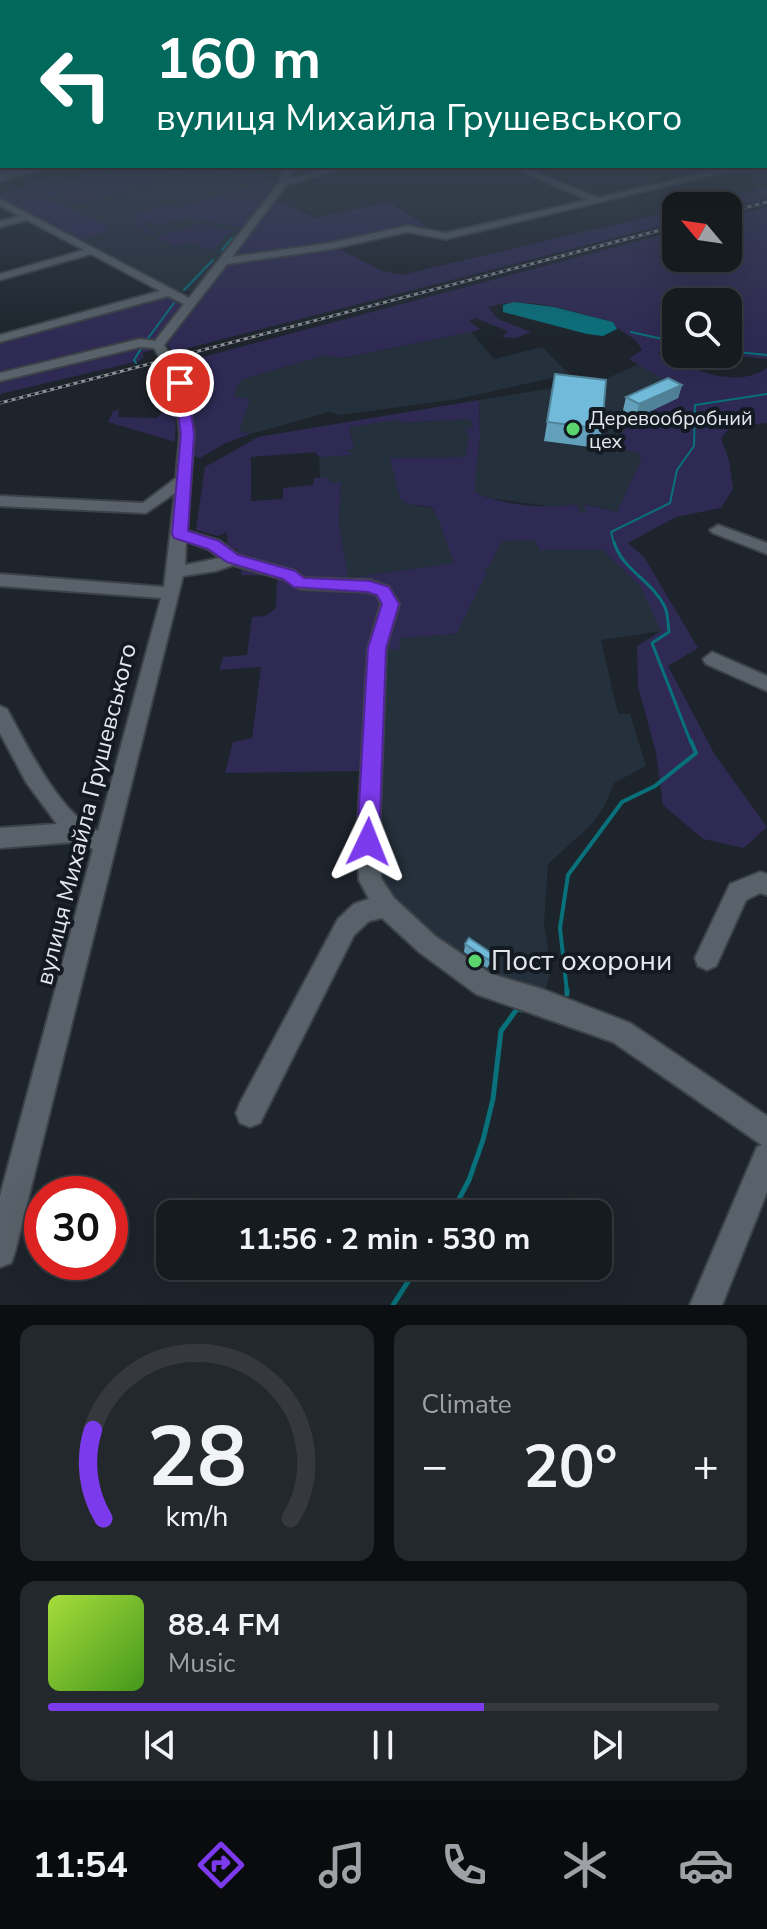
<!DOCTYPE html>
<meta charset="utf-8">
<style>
:root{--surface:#161b20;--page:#23282d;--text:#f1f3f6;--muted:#9ea1a5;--line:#35393e;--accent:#7c3aed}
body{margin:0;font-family:"Nunito Sans",sans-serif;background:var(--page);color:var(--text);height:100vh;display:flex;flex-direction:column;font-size:30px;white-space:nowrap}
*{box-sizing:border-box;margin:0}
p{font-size:26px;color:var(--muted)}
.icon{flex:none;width:44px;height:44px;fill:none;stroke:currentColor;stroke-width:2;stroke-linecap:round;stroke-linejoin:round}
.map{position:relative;height:1305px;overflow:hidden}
.details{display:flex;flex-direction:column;gap:20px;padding:20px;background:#0c0f12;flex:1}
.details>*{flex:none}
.banner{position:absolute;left:0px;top:0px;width:768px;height:168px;box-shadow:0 8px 32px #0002,0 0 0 2px var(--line);background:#00695c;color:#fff;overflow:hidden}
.needle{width:52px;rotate:299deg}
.fabs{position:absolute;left:662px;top:192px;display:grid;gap:16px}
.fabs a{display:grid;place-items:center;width:80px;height:80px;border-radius:16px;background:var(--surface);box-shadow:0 8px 32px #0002,0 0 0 2px var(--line);font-size:40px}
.speed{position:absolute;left:24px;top:1176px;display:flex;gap:16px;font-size:40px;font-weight:700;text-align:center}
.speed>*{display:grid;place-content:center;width:104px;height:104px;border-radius:50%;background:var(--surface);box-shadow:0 8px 32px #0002,0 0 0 2px var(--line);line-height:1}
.speed .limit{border:12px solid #d22;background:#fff;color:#111}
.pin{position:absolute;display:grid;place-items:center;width:68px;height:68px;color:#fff;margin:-34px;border:4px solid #fff;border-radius:50%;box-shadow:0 2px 8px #0007}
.me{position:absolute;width:88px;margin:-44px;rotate:2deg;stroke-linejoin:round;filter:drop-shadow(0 0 6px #0008)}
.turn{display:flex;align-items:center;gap:28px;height:168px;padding:0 24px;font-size:36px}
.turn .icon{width:104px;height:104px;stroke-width:2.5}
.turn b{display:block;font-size:56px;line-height:68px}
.big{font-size:60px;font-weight:700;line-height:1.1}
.details .tile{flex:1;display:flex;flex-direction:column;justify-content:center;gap:12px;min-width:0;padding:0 28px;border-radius:16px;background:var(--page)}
.details .dial{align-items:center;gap:0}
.dial svg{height:208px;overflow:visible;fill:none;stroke:var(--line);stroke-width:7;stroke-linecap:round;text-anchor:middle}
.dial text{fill:var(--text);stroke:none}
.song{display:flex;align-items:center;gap:24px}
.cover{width:96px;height:96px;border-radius:12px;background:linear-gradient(135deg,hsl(80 70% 55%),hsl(100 70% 35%))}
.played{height:8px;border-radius:4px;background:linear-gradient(90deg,var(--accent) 65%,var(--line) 65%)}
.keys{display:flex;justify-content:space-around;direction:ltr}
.heat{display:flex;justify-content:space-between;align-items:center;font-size:44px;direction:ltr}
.details .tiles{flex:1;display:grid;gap:20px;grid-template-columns:1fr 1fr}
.tile:last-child{grid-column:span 2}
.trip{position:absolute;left:156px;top:1200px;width:456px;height:80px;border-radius:16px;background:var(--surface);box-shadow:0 8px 32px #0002,0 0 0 2px var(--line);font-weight:700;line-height:80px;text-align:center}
.menu{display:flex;height:128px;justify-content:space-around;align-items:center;background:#090b0d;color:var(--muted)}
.menu .icon{width:56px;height:56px}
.menu .current{color:var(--accent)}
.menu b{font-size:36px;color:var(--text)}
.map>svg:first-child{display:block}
.built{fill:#24303b}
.green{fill:#2f2a54;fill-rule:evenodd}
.water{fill:#08717c}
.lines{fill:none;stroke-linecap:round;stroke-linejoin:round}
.stream-far3{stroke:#08717c;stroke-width:2}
.stream-far2{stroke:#08717c;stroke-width:3}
.stream-far1{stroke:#08717c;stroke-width:4}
.stream{stroke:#08717c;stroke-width:5}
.minor-casing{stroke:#3c4247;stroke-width:4}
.minor{fill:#59626a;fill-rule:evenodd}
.rail-casing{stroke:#8b9197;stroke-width:3}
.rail{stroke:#131a21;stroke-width:2;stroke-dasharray:4;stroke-linecap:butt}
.wall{fill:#62a0bb}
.shaded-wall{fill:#508298}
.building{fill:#72bad9;stroke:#508298;stroke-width:2}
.route{fill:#7c3aed;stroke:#51269a;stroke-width:2}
.poi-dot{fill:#5bd56e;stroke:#131a21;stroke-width:3}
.labels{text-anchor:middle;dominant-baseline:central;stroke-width:8;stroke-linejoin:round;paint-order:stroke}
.far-poi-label{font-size:20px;fill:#e3e8ed;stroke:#131a21;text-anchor:start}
.street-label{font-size:24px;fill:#e3e8ed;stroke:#131a21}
.near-poi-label{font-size:28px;fill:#e3e8ed;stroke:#131a21;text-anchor:start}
</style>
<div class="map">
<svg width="767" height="1305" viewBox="0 0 767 1305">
<rect width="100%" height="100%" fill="#1d242b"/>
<path class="built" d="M162 166 71 193 65 202H89L191 173 194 166 252 186 176 208 169 205 138 214 137 220 184 212 205 221 244 228 192 291 174 292 78 241 106 232 103 229 111 227 46 199Z
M471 332 494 359 542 347 569 374 458 399 341 415 329 412 250 434 239 431 241 420 234 397 237 384 243 379 326 355 344 358Z
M638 364 673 383 681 392 665 391 636 418 641 461 618 512 585 504 588 514 580 513 577 504 558 507 494 499 473 492 480 436 479 400 604 380Z
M471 419 474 428 465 457 408 458 393 465 400 498 416 506 430 507 438 517 455 563 347 578 339 523 341 483H330L329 478H320L319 457 351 455 346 449 354 448 349 426 399 420 400 423Z
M534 540 540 550H603L642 587 662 631 601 640 618 714H630L646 766 614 783 604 807 591 825 548 864 544 923 551 970 542 1002 519 996 432 941 377 887 378 649 399 638 456 634 486 571 483 570 485 566 489 567 502 541Z"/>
<path class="green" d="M131 166 135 170 131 175 163 166H194L196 169 85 203 73 204 61 199 64 194 47 199 112 227 104 229 107 232 78 241 0 200V193L25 188 30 182H50L56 185 89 174 86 171 94 170 106 175 117 168Z
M201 166H241L238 171 266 175 267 180 276 182 264 200 276 201 316 218 389 202 425 225 335 247 382 271 401 275 676 210V222L173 352 168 346 142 353 144 357 139 361 0 394V337L167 295 183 304 243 228 205 221 187 214 198 220 189 222 192 220 187 217 160 225 153 221 143 224 154 232 162 231 152 235 136 227 138 220 131 215 169 205 176 208 251 186Z
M767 187V199L728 209V206H695Z
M767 207V359L721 354H728V302H676V346L657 353C690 368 735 390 767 368V423L731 427 721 438 729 460 733 489 721 508 676 517 628 543 644 557 698 648 668 666 715 755 767 827 744 848 703 839 663 805 656 753 638 686 637 646 661 631 641 587 603 550H540L534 540 502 541 489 567 483 569 487 572 456 634 400 638 399 650 379 649 371 902 369 771 225 773 233 742 252 738 261 667 219 670 223 657 247 655 252 617 265 616 276 608 277 576 242 575 237 549 228 550 227 532 218 536 196 530 205 467 258 437 479 400 480 436 474 492C503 506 546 509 577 504L580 513H587L584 504 617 512 641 461 639 452 610 449 635 417 665 391 681 392 680 389 629 359 642 350C632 331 621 336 613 322 574 312 527 294 488 307L498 319 531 332 516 338 502 337 508 331 475 318 469 321 480 329 471 332 343 358 326 355 243 379 237 385 234 397 250 399 239 431 250 434 226 443 200 458 192 455V391L183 380 189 377 180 363 676 231V258H728V217ZM470 419 474 427 466 428 469 439 465 457 390 458 400 498 408 504 431 507 438 518 454 563 348 578 339 523 341 482 330 483 329 478H314L313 485 283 488V499L251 501V457L315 452 319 457 353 455 346 450 354 448 349 427 399 420V423Z
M199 224 237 231 226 235 211 251 193 242 175 247 156 237Z
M119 410 118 417 157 418 161 413H176L175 442 108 422 113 411Z"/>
<path class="water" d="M514 302 554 307 613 322 617 329 603 336 587 334 503 312V305Z"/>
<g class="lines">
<path class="stream-far3" d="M222 250 232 238
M184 290 213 260
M631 332 676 342
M146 341 174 303
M728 351 767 355
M136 363 134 360 142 347
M614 544 611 532 670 503 677 470 694 446 695 405 767 394"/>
<path class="stream-far2" d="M614 542C622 570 652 580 665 607 668 614 668 624 669 632L652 643 691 743"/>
<path class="stream-far1" d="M567 992 560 928 568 875 622 802 655 786 696 753 691 741"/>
<path class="stream" d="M567 990V994
M451 1214 469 1180 483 1140 493 1099 501 1031 517 1009 522 1010
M393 1305 418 1266"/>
<defs>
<path id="minor" d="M37 166H51L0 181V175Z
M285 166H293L289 179 335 166H348L286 185 232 257 331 243 407 226 446 233 588 200 510 166H521L598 198 735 166H749L446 239 407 232 331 249 227 264 164 345 186 383 194 434 187 531 220 541 238 555 295 571 304 578 370 580 389 587 399 604 386 648 379 842 381 878 394 898 435 936 491 974 542 989 630 1023 767 1116V1192L722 1305H690L757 1147 762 1145 613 1042 476 994 419 952 382 918 369 921 354 935 260 1123 250 1127 240 1123 236 1113 240 1103 338 919 354 904 369 899 359 880 357 842 368 648 381 604 377 595 368 592 300 589 283 579 233 565 216 571 183 576 15 1252 11 1263 0 1267V1196L93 849 75 842 0 848V828L57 824 26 782 0 733V706L7 709C26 744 61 816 98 831L161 598 0 586V574L164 587 175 493 146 513 0 506V496L143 503 176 478 180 434 174 383 154 348 140 347 0 381V373L140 339 155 341 184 304 168 296 0 342V335L160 291 91 254 0 280V274L84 250 27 220 0 227V221L20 216 0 206V199L189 298 279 183ZM186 541 208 549 220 558 185 565Z
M718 525 767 543V554L713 533 710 530Z
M712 652 767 676V691L706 664 703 659Z
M760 872 767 874V895L760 893 746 900 716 966 707 970 698 966 695 958 730 884Z"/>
</defs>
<use href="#minor" class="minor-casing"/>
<use href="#minor" class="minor"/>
<defs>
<path id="rail" d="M728 212 767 202
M0 403 676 226"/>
</defs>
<use href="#rail" class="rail-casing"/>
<use href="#rail" class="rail"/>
</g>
<path class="wall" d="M555 374 602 429 598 448 544 441Z
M682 385 678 398 636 418 623 410 626 397Z
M465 944 493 954 491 962 487 968 464 952Z"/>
<path class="shaded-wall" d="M682 385 678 398 636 418 639 404Z"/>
<path class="building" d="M555 374 606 380 602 429 547 422Z
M668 378 682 385 639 404 626 397Z
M469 938 493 954 489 960 465 944Z"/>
<linearGradient id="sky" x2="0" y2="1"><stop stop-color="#101418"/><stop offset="0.46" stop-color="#3a4555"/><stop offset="1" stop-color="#3a4555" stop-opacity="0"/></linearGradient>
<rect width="767" height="341" fill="url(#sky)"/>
<path class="route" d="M180 379 187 383 194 434 188 531 219 541 238 555 295 571 304 578 370 581 389 587 399 604 386 648 379 842 376 849 368 852 360 849 357 842 368 648 382 604 377 595 368 592 294 587 283 579 227 562 208 549 174 538 172 534 181 434 174 383Z"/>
<g class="poi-dot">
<circle cx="573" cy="429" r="8"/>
<circle cx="475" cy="961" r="8"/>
</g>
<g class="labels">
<g class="far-poi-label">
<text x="589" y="418">Деревообробний<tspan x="589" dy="23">цех</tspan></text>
</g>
<g class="street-label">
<text transform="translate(86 814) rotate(-76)">вулиця Михайла Грушевського</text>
</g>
<g class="near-poi-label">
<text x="491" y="961">Пост охорони</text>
</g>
</g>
</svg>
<div class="fabs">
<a><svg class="needle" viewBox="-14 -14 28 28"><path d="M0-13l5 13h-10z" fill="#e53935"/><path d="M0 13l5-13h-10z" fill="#9ea1a5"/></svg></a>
<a><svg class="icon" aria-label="search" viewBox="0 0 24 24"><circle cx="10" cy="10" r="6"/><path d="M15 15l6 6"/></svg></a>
</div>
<div class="speed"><div class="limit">30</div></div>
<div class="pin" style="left:180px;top:383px;background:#d93025"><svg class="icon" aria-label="arrive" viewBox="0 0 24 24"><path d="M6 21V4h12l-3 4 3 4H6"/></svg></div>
<svg class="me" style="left:368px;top:842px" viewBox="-20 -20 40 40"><path d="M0-17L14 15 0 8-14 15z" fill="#7c3aed" stroke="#fff" stroke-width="4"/></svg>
<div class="trip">11:56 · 2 min · 530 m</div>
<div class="banner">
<div class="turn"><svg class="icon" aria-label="left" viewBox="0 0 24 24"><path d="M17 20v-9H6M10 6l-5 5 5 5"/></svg><div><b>160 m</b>вулиця Михайла Грушевського</div></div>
</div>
</div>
<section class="details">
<div class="tiles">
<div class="tile dial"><svg viewBox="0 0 100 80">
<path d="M14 69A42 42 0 1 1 86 69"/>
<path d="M14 69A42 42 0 0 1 10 35" stroke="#7c3aed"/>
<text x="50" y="56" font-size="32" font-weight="700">28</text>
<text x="50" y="72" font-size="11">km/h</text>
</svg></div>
<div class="tile"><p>Climate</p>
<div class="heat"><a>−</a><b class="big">20°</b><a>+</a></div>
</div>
<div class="tile">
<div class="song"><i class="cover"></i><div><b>88.4 FM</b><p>Music</p></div></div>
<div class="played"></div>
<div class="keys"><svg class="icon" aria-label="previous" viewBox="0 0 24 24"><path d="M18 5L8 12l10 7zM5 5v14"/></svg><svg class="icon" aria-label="pause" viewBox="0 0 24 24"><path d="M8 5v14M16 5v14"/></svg><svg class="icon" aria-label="next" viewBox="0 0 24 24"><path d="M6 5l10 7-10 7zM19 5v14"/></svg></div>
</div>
</div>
</section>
<nav class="menu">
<b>11:54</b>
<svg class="icon current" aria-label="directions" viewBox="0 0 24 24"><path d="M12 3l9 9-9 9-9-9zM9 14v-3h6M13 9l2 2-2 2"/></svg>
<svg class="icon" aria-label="music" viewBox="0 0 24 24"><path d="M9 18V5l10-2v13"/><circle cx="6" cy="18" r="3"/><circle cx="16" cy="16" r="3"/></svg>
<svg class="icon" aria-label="phone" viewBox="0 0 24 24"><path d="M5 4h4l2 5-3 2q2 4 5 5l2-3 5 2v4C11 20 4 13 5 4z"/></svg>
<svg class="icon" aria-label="climate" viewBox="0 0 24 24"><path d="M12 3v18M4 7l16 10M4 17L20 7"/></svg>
<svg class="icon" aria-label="car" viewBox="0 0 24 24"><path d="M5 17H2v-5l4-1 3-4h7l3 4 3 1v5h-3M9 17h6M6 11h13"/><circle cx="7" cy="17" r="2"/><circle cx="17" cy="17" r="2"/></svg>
</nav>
